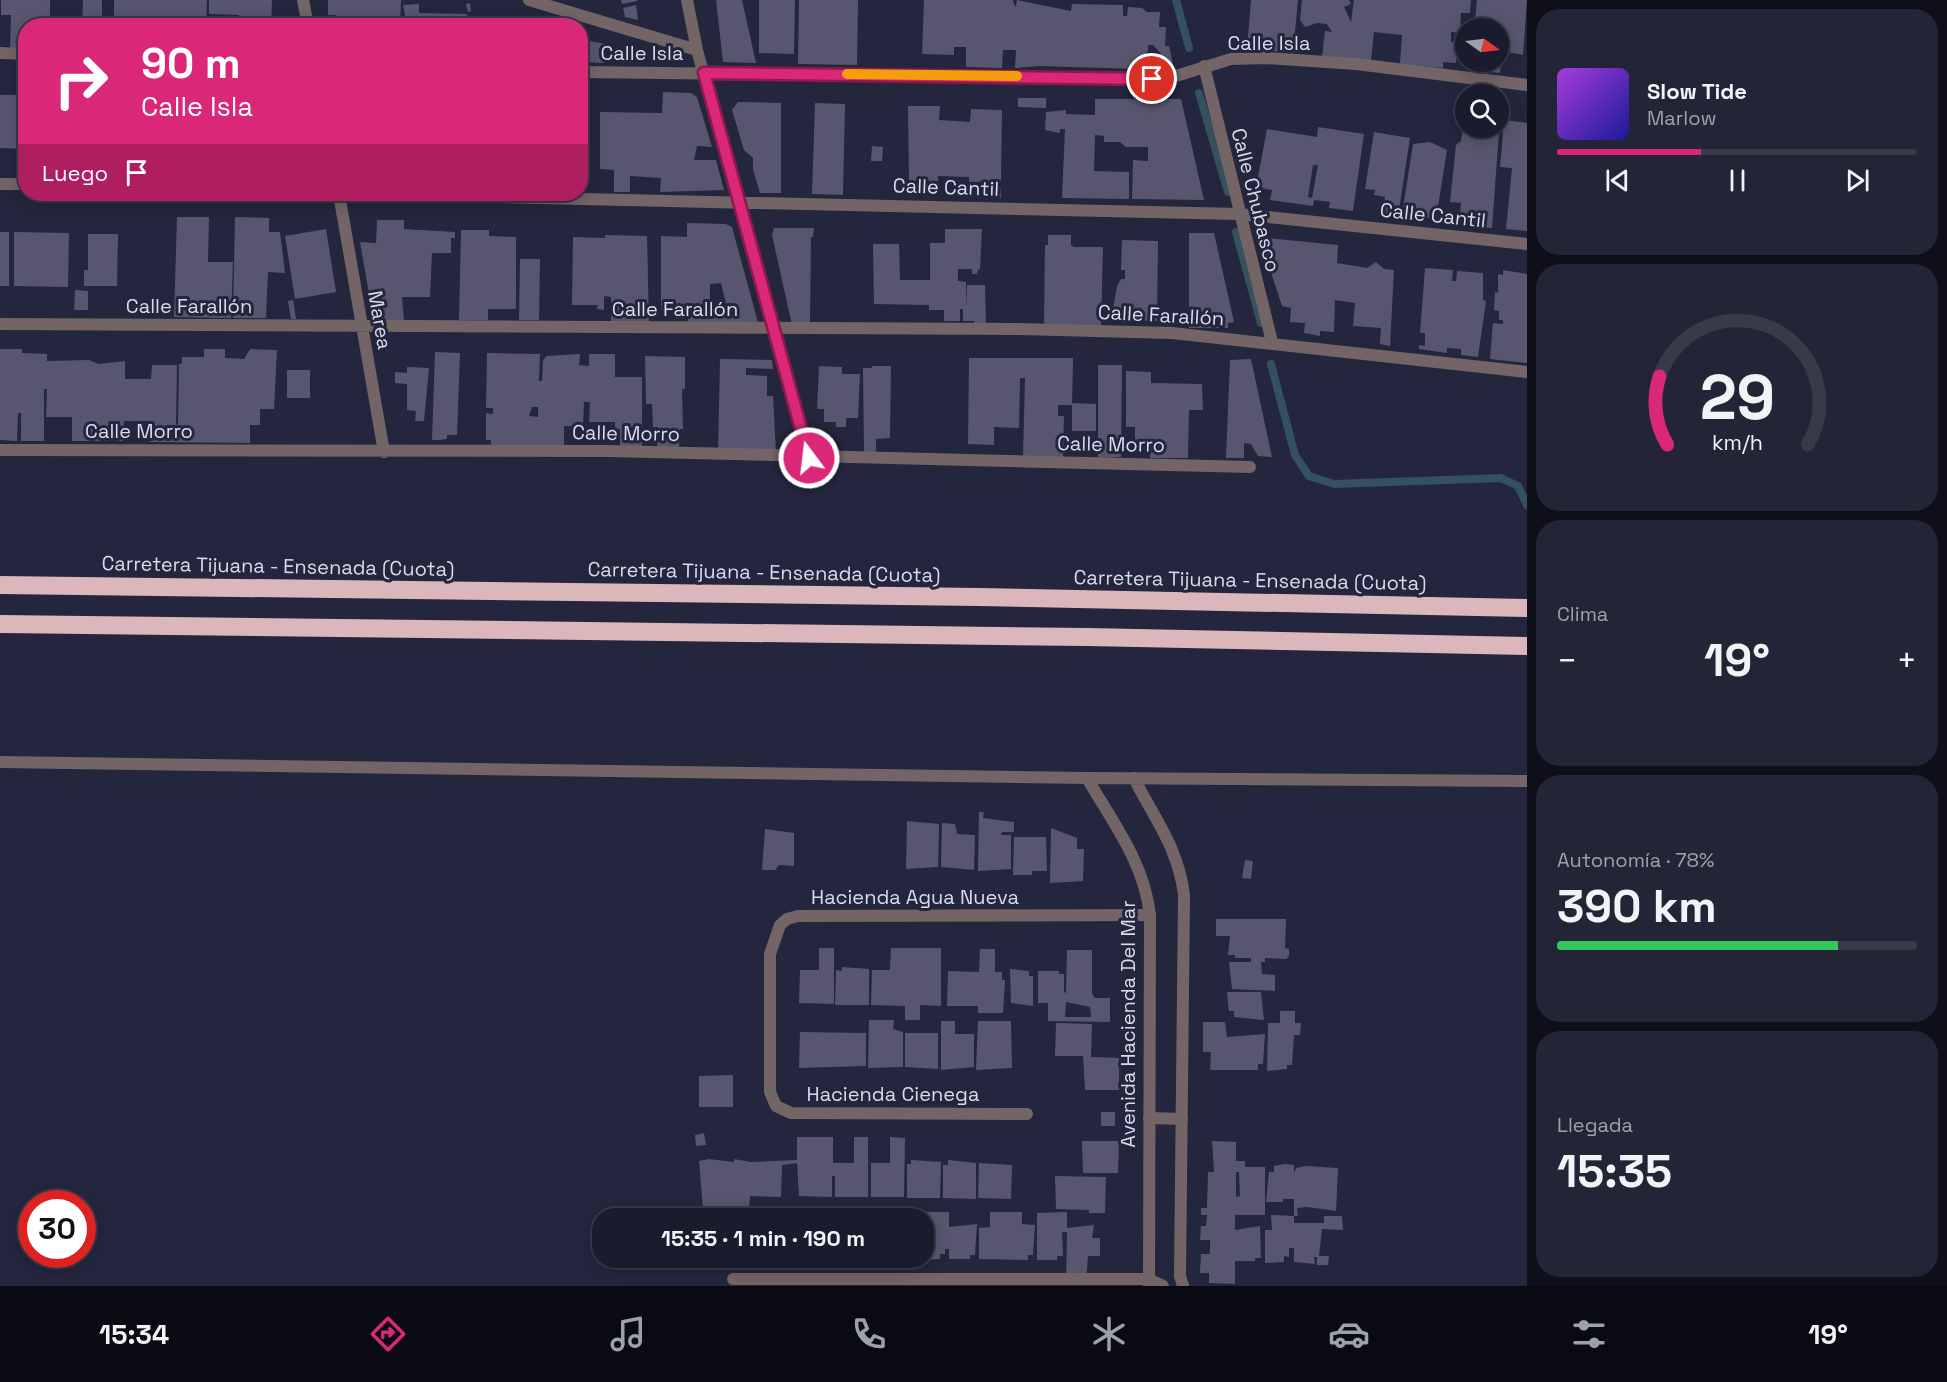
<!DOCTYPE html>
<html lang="es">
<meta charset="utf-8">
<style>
:root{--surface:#1a1c2e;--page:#232536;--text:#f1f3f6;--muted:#9fa1aa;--line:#383a4a;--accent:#db2777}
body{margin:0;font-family:"Space Grotesk",sans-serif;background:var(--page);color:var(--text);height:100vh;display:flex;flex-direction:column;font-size:22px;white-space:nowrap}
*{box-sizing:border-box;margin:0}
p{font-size:20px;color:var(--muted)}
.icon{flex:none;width:33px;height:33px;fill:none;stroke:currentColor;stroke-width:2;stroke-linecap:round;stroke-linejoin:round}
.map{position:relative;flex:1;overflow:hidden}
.details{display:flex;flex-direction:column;gap:9px;padding:9px;background:#0e0f19;width:420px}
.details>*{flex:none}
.guide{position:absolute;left:18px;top:18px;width:570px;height:183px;border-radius:24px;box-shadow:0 3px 15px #0003,0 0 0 2px var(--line);background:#db2777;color:#fff;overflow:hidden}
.needle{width:39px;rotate:104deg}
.fabs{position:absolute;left:1455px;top:18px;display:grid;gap:12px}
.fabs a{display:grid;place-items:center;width:54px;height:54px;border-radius:50%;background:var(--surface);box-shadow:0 3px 15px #0003,0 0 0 2px var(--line);font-size:30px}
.speed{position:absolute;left:18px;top:1190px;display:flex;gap:12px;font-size:30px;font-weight:700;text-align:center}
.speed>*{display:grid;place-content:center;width:78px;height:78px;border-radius:50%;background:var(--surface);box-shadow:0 3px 15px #0003,0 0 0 2px var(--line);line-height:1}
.speed .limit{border:9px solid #d22;background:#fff;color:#111}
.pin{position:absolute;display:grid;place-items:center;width:51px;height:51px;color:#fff;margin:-26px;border:3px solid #fff;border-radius:50%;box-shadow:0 2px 6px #0007}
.me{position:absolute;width:66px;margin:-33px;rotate:345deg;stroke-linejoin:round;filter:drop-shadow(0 0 4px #0008)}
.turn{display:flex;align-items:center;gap:21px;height:126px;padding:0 24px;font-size:27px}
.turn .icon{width:78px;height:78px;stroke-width:2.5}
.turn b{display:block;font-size:42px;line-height:51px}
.then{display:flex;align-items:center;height:57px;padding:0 24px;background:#0003;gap:12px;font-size:22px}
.big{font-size:45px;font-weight:800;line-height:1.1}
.details .card{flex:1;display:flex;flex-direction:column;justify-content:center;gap:9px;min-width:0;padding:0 21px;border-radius:24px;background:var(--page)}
.details .dial{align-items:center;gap:0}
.dial svg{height:156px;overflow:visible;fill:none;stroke:var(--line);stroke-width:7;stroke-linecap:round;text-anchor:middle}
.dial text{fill:var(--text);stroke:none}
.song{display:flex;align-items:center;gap:18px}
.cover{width:72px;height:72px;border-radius:9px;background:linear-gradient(135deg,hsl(280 70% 55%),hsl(240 70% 35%))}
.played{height:6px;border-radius:3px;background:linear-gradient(90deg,var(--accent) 40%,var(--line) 40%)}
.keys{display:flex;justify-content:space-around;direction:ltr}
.heat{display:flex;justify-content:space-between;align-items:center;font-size:33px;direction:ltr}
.charge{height:9px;border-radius:4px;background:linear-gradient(90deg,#34c759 78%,var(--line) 0)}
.trip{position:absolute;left:592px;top:1208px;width:342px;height:60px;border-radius:24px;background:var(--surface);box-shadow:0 3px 15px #0003,0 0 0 2px var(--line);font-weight:800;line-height:60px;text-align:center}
.menu{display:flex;height:96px;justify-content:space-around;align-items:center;background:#0a0b12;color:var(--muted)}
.menu .icon{width:42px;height:42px}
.menu .selected{color:var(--accent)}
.menu b{font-size:27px;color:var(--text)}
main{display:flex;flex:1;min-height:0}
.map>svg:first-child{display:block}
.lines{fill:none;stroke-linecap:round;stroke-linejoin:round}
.stream{stroke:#34515d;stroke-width:8}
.building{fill:#58566f;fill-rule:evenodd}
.minor{stroke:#736466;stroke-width:12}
.tertiary{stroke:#736466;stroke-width:12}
.motorway{stroke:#dbb7bc;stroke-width:18}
.route-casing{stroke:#8e194d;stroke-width:15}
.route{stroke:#db2777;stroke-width:10}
.slow{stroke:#f59e0b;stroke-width:10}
.labels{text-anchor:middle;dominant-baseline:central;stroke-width:6;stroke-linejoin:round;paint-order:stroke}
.street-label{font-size:20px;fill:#d9dbeb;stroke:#23263d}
</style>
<main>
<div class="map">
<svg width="1527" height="1286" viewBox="0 0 1527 1286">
<rect width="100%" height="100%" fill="#23263d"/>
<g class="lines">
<path class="stream" d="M1176 0 1189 48
M1199 93 1228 192
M1236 232 1261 323
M1271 364 1295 455 1309 476 1334 484 1501 478 1518 486 1527 505"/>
</g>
<path class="building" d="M1 0H50V26H26V50H10L11 15H1Z
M83 0H102V26H82Z
M114 0H207L206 26H129L130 23 114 22Z
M209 0H272L271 26H239V15L209 14Z
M328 0H401L400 26H336V15H328Z
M621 0H637V1L622 4Z
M716 0H742L756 63 723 62Z
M759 0H795L794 54 759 53Z
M799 0H858L857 65 798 64Z
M924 0H1013L1014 5 1016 6 1017 0 1071 11 1072 4 1123 5V16H1127L1128 7 1142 8 1147 12H1160L1159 27H1166L1165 46H1169L1173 64 1161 67 1157 62 1149 69H1145L1161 54 1153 45H1148V51L1140 60 1136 69 1039 66 1015 68 1016 50H1003L1002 68 966 67V47H954V55L922 54Z
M1251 0H1298L1293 53 1247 48Z
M1302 0H1349L1351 4 1344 7 1351 22 1354 0H1471L1470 13H1461L1460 33 1451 32V42L1458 43 1456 63 1443 62V68L1400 64 1402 35 1374 32 1371 60 1322 56 1325 31 1332 32 1327 24 1317 23 1305 27 1300 20Z
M1477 0H1527L1523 55 1502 51 1500 73 1470 70 1471 62H1498V28H1474Z
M470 3 471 11 468 12 466 4Z
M419 4V13L467 14V26H407L403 5Z
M636 5 638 20 625 17 623 8Z
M528 19 548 26H504V21Z
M580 39 605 44 604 63 580 62Z
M1298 39H1303V48H1297Z
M663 92 691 93 697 97 712 147 697 146 694 160H716L724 190 660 192 661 178 630 176V192H614V170L600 169V112L662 113Z
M0 95H26V149L0 148Z
M1018 98H1046V108L1018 107Z
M1095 99H1181L1204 200 1132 199 1133 160 1148 161V147H1126L1120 142H1104V136L1095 135 1094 171 1129 172V199L1062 198 1065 129H1060V133L1045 130 1046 112 1066 110V114L1095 115Z
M738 102 781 103V193H760L753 169V158L744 150 732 110Z
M815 103 845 104 843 195 812 194Z
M908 106H940L939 120 970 122 971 109 1002 110 1001 181 969 182V177L938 176V181H909Z
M1504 120 1527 123V231L1506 229 1512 168 1500 167Z
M1318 127 1364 134 1353 211 1329 208 1330 202 1314 200 1313 206 1270 200 1272 190 1256 187 1267 129 1317 137ZM1313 165H1318L1312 198 1308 197Z
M1463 128 1499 132 1492 228 1459 225 1461 203 1450 202 1456 145 1461 141Z
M1374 132 1410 138 1398 217 1383 215 1385 197 1374 195 1375 190 1365 189Z
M1430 142 1447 150 1436 219 1402 214 1413 144Z
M872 146 883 147 882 161H871Z
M997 187 1001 188V198H996Z
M177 217H209L208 262H233L231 318 174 317Z
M235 217 269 218V232H280L285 273 268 272 266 318H233Z
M377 220H404V229L455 232V238H451V253H432L430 297H402L404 320H377L376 294H369L360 242 376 243Z
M687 223 726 224 732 227 759 326 688 324V311L661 310V236L687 237ZM721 283 727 307 710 311V284Z
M774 228H814L813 237H811L810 324 792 325 772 235Z
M326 229 336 292 295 299 285 236Z
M945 229H982L980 270 978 269 977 274H972V269H958V281L966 282V308L967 285H985L986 326H974V321H963V309H960V321H944V310H929V305L874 304 873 244H899L900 280H930V243H945Z
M461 230H489V236L516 237V309H488V320H459Z
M0 232H9V286H0Z
M14 232 69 233 68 287 14 286Z
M1189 233H1214L1234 322 1228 323V328H1189Z
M88 234H118L117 286H84V270H88Z
M605 235 647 236 649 323 611 321V297L604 296V310L597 309 598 305H572L573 237 605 238Z
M1048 235H1071V245L1074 247H1103L1101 327H1044L1045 245H1048Z
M1268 238 1338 245 1337 263 1367 268 1376 262 1384 269 1394 270 1390 346 1380 344 1381 328 1353 326 1355 303 1335 300 1334 332 1320 331V336L1304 333 1305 323 1290 322 1291 308 1282 306 1266 257Z
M1122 240 1158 241 1157 321 1127 320V314H1112L1117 286 1121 279H1125V270H1121Z
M520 259H540L539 320H519Z
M1425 268 1453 270 1452 281H1456L1457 271 1483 273V300L1486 301 1478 357 1461 355V349L1447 348V353L1419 349V345L1425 346V333H1420Z
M1503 270 1527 274V363L1490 359 1493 323 1503 324V320H1499V311L1494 310 1495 292 1498 293V274L1503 275Z
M75 290 88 291V310H74Z
M293 300 296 319H291L288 301Z
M0 349H22V353L47 354V361L89 360 99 364 125 361V379H151L152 365H177L176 425 178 424 179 364H182V357H204V349H225V358L244 359 250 349 277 350 274 409H260V425H250V443L150 442V421H124L123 441H72V417H46L47 389H44V441H21V413H18L17 441 0 440Z
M435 352 460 353 457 435H447V439L439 440H432Z
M487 353 540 354 539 381H542L543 360 547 356 580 354 579 365 589 366V354H615V377H642V449H620V429H615V422H589L590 402H584L583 426H564V448L491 447V440H486V413L493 414V408H486ZM532 407H538V417L529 416Z
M645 356 685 357V389H682L683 429H680L679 448H657L658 427H653L652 404H646Z
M969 358H1073L1072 405H1058V416H1064L1063 457 1023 456 1025 378H1020L1019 428 994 427V445L968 444Z
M720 359 772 360 773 369 746 368V375L767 376V396H773L776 452 718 451Z
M1251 359 1272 457 1258 456 1251 444 1244 443V458H1226L1230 360Z
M1098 365H1122L1121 457 1098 458Z
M819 366 842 367V374H860L858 418H846V427H836V422H824V409H817Z
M872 366H891L890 438 876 439V453L864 452 863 368H872Z
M407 367 429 368 424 421H415L416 411 407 410V384L395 383V372L407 373Z
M287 370H310V398H287Z
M1126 371 1151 372V383L1202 384 1203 410H1189L1188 458H1150V446L1135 445V427H1126Z
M1072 403 1096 404V431H1072Z
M979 812H984L983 818 1014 822V832H1002L1001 835H1011V869L978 871Z
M907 821 939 824 938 867 906 869Z
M942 823 955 824 957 834 975 835 974 870 941 867Z
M1051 828 1077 838V849H1084L1083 881 1050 883Z
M765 829 794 833V866L779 865 775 870H762Z
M1014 837H1046L1047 871H1032V875H1013Z
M1245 860 1253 861 1251 879 1242 878Z
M1216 919H1286L1285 948 1289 949V956L1286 959 1265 958V962H1261L1262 974 1275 975V991L1232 989 1229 962H1251V958H1235V955H1228L1230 936H1216Z
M819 948H834V1004L799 1003 800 970H819Z
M891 948H941V1006L920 1005V1020H905V1006L871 1005 872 970H890Z
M980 949H995V972H1002V980H1005L1003 1013H978V1006H947L948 971 979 972Z
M1067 950H1092V994L1095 998H1110V1022L1048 1021V1003H1038V971H1059V974H1064V992L1066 993ZM1066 1002 1090 1007 1091 1017H1065Z
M842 967 869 969V1005H835L836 970 842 971Z
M1010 969 1029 971V976H1033V1006L1011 1003Z
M1227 992H1261L1264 1020 1234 1017V1011H1229Z
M1280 1011H1295V1023H1301L1300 1035H1294L1292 1065H1287V1069L1267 1071 1268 1023H1280Z
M869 1020H894L893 1029 903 1032V1067L868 1068Z
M941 1021H955V1034H974V1067L941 1070Z
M978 1021H1011L1012 1068 976 1070Z
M1203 1022H1225L1227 1037 1265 1034 1263 1064H1258V1070H1210L1211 1052H1203Z
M1056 1023 1092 1024 1091 1057 1119 1058V1090H1085L1083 1056H1055Z
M800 1032 866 1033V1066L799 1068Z
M905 1033H938V1069L905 1067Z
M733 1075V1107H699V1076Z
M1101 1112H1115V1126H1101Z
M704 1133 706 1145 696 1146 695 1135Z
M797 1137H833V1163H854V1137H868V1197H835V1176H832V1197L799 1196 797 1163 782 1165 781 1197 750 1196 749 1209 803 1210V1218H744V1209L703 1208 699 1161 709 1159 734 1162V1159L751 1162 797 1160Z
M890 1137 905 1138 904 1197H871V1163H890Z
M1082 1141H1119L1118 1173H1083Z
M1212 1141 1236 1142V1161H1245V1167H1265V1215H1235V1230L1260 1226 1261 1258H1255V1261H1235V1284L1209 1283V1273H1200L1201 1254H1210V1240H1200L1201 1226H1206L1207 1215H1201V1208H1207L1208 1172H1214ZM1236 1172H1239L1240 1196 1236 1197Z
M911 1160 941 1162 940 1198H907V1164H911Z
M948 1160 976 1163V1199L943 1198V1165H948Z
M979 1163 1012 1165 1011 1199 978 1198Z
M1285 1164 1294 1165V1173L1296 1168 1306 1166 1338 1168 1336 1211 1307 1207 1297 1208 1298 1216H1294V1199H1283V1202H1266L1269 1172H1274V1166Z
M1055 1176 1106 1177 1105 1213H1089V1210L1056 1209Z
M842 1210 861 1211V1218H842Z
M920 1212H949V1227L977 1224 975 1255H970V1259H949V1249H945V1254H940V1259L919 1260V1257H924V1218H920Z
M990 1212H1022V1224L1035 1225 1033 1255H1028V1260L979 1259V1228L990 1227Z
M1067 1212V1228L1094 1225 1092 1238H1100V1256H1088L1086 1285H1066L1067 1232H1062L1063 1256H1057V1260H1037V1213Z
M1271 1215 1294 1216V1223H1324V1216H1342L1343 1230 1322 1229 1319 1256H1329L1328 1265H1317V1257H1314L1315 1264 1294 1262V1248H1289V1257L1284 1256V1262L1265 1263V1230H1272Z"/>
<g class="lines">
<path class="minor" d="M303 0 308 26
M529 0 697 50
M687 0 697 50 809 458
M0 53 26 54
M1204 66 1272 342
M580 72 1152 79 1176 76 1231 59 1265 58 1356 64 1527 85
M0 184H26
M339 194 384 452
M363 194 1239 214 1527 244
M0 324 1019 329 1172 333 1527 372
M0 450 609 451 1250 467
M1027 1114 791 1113 776 1106 770 1092V954L780 925 787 919 798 916 1150 915
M1149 1118 1182 1119
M733 1279H1148L1163 1286"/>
<path class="tertiary" d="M0 762 1087 778 1527 781
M1087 778C1113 823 1144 862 1150 915L1149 1286
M1134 778C1155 820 1178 847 1184 895L1180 1276 1183 1286"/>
<path class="motorway" d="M0 585 978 597 1527 608
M0 624 1087 637 1527 646"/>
</g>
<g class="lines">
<defs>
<path id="route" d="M809 458 704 73 1152 79"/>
</defs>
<use href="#route" class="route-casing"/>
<use href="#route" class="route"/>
<path class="slow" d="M847 74 1017 76"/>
</g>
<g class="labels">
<g class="street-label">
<text x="1269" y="43">Calle Isla</text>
<text x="642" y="53">Calle Isla</text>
<text transform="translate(946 187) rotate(2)">Calle Cantil</text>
<text transform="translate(1256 200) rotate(76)">Calle Chubasco</text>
<text transform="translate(1433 215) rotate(6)">Calle Cantil</text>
<text x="189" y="306">Calle Farallón</text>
<text x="675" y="309">Calle Farallón</text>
<text transform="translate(1161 315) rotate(3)">Calle Farallón</text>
<text transform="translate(380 320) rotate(80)">Marea</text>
<text x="139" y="431">Calle Morro</text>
<text transform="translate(626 433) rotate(1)">Calle Morro</text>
<text transform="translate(1111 444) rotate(1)">Calle Morro</text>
<text transform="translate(278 566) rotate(1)">Carretera Tijuana - Ensenada (Cuota)</text>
<text transform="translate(764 572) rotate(1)">Carretera Tijuana - Ensenada (Cuota)</text>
<text transform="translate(1250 580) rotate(1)">Carretera Tijuana - Ensenada (Cuota)</text>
<text x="915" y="897">Hacienda Agua Nueva</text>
<text transform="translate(1128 1024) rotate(-90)">Avenida Hacienda Del Mar</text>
<text x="893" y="1094">Hacienda Cienega</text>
</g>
</g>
</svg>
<div class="fabs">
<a><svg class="needle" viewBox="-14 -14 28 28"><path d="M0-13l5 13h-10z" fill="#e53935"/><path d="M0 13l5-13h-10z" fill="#9fa1aa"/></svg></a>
<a><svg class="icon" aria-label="search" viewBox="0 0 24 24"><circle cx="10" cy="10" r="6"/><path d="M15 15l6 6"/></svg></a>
</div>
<div class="speed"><div class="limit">30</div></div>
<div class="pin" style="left:1152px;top:79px;background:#d93025"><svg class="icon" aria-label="arrive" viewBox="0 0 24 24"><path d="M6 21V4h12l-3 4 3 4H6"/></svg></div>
<svg class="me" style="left:809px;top:458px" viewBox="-20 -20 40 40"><circle r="17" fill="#db2777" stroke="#fff" stroke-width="3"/><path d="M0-11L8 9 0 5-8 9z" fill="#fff"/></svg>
<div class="trip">15:35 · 1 min · 190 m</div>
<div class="guide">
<div class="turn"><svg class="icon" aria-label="right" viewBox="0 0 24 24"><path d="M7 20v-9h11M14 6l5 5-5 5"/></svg><div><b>90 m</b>Calle Isla</div></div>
<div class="then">Luego<svg class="icon" aria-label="arrive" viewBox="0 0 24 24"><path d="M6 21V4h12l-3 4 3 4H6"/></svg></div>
</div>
</div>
<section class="details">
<div class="card">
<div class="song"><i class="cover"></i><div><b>Slow Tide</b><p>Marlow</p></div></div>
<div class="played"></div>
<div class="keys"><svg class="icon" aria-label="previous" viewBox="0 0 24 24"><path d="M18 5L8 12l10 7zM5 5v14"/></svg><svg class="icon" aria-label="pause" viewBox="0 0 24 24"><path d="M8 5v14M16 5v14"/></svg><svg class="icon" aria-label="next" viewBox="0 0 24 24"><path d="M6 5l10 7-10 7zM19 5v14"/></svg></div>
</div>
<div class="card dial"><svg viewBox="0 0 100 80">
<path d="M14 69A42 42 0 1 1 86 69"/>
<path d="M14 69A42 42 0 0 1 10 34" stroke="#db2777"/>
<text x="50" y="56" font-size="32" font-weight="700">29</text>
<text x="50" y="72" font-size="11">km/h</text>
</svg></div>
<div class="card"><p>Clima</p>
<div class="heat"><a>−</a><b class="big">19°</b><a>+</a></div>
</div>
<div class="card"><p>Autonomía · 78%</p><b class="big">390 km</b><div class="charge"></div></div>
<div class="card"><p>Llegada</p><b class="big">15:35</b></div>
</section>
</main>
<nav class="menu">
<b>15:34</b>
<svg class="icon selected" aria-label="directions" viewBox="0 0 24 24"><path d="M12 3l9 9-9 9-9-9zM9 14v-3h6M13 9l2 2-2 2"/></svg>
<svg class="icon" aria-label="music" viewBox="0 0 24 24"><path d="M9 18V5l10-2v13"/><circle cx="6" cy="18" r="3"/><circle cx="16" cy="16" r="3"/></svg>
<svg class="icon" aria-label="phone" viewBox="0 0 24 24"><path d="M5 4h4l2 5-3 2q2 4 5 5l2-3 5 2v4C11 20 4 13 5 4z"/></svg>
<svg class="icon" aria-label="climate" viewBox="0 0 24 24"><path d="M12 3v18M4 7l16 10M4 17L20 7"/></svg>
<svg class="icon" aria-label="car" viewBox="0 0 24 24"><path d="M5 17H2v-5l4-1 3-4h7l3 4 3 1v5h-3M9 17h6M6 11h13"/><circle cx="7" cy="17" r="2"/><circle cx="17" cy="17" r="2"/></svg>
<svg class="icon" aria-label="filters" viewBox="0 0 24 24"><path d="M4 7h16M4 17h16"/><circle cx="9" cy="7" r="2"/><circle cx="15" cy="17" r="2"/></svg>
<b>19°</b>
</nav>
